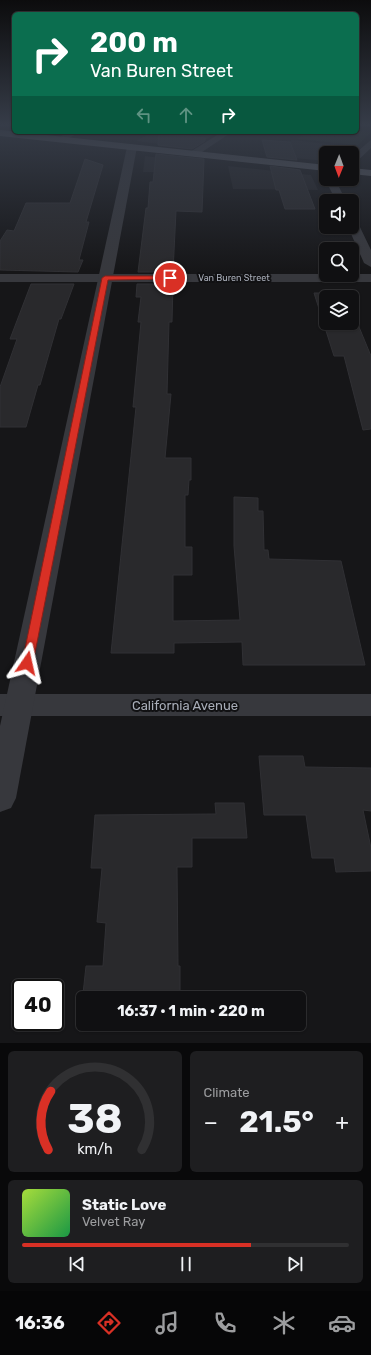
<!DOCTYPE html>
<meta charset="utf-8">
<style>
:root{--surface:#101012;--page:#1e1e20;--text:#f1f3f6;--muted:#9c9d9f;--line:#303032;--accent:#d93025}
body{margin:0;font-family:Rubik,sans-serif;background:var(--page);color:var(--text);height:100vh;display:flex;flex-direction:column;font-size:15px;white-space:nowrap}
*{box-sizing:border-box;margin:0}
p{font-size:13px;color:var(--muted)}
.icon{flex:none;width:22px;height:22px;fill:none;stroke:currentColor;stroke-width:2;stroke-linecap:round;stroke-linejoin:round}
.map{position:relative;height:1043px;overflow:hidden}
.side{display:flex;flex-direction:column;gap:8px;padding:8px;background:#09090a;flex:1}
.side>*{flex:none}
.hud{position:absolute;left:12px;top:12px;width:347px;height:122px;border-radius:6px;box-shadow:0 1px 3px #0004,0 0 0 1px var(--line);background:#0b6e4f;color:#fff;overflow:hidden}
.needle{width:26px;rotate:181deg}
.controls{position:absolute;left:319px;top:146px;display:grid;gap:8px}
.controls a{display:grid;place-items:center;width:40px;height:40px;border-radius:6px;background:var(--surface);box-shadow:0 1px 3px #0004,0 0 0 1px var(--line);font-size:20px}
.speed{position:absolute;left:12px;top:979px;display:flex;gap:8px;font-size:20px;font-weight:700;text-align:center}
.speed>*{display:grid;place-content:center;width:52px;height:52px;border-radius:50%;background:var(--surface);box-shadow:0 1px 3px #0004,0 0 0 1px var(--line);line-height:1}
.speed .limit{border:2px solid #111;border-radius:6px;background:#fff;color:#111}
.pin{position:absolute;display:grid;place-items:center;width:34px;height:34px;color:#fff;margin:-17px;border:2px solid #fff;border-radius:50%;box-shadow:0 1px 4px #0007}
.me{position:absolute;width:44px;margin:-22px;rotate:11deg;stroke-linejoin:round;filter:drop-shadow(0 0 3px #0008)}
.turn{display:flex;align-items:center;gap:14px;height:84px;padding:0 12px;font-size:18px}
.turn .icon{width:52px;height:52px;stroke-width:2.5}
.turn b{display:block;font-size:28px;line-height:34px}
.lanes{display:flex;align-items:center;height:38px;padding:0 12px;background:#0003;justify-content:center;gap:20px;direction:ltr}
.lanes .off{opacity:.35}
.big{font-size:30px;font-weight:700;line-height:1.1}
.side .widget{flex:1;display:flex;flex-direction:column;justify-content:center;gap:6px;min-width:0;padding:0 14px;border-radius:6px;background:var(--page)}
.side .dial{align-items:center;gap:0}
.dial svg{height:104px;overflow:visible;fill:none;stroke:var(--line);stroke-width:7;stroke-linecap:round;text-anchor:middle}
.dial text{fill:var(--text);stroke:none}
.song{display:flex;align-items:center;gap:12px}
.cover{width:48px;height:48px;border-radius:6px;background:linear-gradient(135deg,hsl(80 70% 55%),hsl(140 70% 35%))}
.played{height:4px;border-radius:2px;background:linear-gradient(90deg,var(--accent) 70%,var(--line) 70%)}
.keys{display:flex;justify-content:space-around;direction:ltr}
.heat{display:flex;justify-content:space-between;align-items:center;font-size:22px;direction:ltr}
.side .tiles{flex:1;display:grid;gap:8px;grid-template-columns:1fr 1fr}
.widget:last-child{grid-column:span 2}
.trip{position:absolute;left:76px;top:991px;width:230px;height:40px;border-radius:6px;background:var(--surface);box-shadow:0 1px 3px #0004,0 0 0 1px var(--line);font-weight:700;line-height:40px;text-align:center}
.tab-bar{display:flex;height:64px;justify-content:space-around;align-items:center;background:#060607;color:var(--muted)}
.tab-bar .icon{width:28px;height:28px}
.tab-bar .selected{color:var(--accent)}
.tab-bar b{font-size:18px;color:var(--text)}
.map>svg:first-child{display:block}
.built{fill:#222225}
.green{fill:#1c231d}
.building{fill:#29292c;stroke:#303034}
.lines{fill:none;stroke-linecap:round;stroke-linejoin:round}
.minor{fill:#37383d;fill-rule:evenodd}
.tertiary{fill:#37383d;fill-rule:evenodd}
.primary{fill:#53555c;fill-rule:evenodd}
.route{fill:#d93025;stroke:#8d1f18}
.labels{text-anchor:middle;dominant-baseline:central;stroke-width:4;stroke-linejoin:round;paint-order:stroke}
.far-street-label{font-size:9px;fill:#a8adb8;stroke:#111113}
.near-street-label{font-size:13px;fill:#a8adb8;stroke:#111113}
</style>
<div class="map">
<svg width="371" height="1043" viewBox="0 0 371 1043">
<rect width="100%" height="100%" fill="#161618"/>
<path class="built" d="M153 132H205L216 133 193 148 136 141Z
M292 140 355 147 349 153H326V161L272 156Z
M145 156 184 161V172H143Z
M228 166 311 175 318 190 233 189Z"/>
<path class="green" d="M357 131 371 132 358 145 297 139 306 132Z"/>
<path class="building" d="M159 133 205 138V141L192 149 158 145Z
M262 140 290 142 297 160 267 157Z
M156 154 204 159 202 212 176 211 173 272H138L146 208H148L150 182H153Z
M85 159 103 165 86 222H89L79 260H83L78 272 0 270V241L7 230 14 231 26 203H70Z
M270 166 300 170 315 209H285L279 190H276Z
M31 284H74L61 319H59L40 385H38L26 427H0V387L17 339H10Z
M137 284H173L172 322H169L167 394H171L165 458H191V480H189L188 495H185V547H192V575H173V621L240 620 234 546V497L258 498V511H263L264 550H268L269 559 341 561 365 665H243L242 642 174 643V653H111L136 407H133L141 322H138L141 297H136Z
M314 293H345L346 297H326V323H352V310L371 356V429L363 430 344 356H334Z
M259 756H303L305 767 371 768V811L363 810 371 848V871L336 872 334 858H312L306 815H264Z
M215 803H244L247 838H192V867H177L178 966H180V998H83V1024H180V1031H79L86 966H103L106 923 97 922 102 868H91L95 815 216 814Z"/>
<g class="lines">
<path class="minor" d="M69 132H80L63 141 60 142 56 139Z
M222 132H232L196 156H190V152Z
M371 140V148L355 163 352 164V156Z
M326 177V179H335L346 201H336L325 179Z
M352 219 358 223 371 250V267L364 263 348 227H352Z
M0 274H371V282H0Z
M0 694H371V716H0Z"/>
<path class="tertiary" d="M132 144 137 147 16 798 11 808 0 812V726L127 147Z"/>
<path class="primary" d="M0 130 326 165V171L0 136Z
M352 168 371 170V176L352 174Z"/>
</g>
<linearGradient id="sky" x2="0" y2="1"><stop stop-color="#0c0c0d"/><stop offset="0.46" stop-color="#363c48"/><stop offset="1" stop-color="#363c48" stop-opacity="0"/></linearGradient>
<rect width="371" height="271" fill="url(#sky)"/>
<path class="route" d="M170 276 172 279 108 280 33 663 27 667 23 666 22 663 102 278 105 276Z"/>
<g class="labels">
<g class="far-street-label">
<text x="234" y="278">Van Buren Street</text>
</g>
<g class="near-street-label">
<text x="185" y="705">California Avenue</text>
</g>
</g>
</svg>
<div class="controls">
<a><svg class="needle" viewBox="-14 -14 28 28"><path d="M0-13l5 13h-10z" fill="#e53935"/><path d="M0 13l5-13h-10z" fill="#9c9d9f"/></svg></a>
<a><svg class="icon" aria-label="sound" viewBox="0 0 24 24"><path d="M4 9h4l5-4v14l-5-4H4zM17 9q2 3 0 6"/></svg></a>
<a><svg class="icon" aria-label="search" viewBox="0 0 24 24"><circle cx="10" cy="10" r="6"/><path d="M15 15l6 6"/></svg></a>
<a><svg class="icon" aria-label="layers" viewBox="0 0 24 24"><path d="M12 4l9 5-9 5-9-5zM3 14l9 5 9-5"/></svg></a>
</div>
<div class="speed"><div class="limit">40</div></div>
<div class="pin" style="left:170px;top:278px;background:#d93025"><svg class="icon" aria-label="arrive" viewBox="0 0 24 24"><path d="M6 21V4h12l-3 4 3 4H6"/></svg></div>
<svg class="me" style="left:27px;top:663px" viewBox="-20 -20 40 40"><path d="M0-17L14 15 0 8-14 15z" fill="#d93025" stroke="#fff" stroke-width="4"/></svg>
<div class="trip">16:37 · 1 min · 220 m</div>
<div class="hud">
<div class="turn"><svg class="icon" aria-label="right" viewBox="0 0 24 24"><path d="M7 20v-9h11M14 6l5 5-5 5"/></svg><div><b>200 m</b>Van Buren Street</div></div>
<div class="lanes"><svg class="icon off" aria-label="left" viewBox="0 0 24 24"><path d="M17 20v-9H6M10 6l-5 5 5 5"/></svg><svg class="icon off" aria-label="ahead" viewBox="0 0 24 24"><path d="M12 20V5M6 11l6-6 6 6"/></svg><svg class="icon" aria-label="right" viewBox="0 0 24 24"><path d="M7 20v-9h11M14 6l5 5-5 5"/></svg></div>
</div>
</div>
<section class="side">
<div class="tiles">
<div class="widget dial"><svg viewBox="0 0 100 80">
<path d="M14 69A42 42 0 1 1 86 69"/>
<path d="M14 69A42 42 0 0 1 16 24" stroke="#d93025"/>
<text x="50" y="56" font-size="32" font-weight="700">38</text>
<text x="50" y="72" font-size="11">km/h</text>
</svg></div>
<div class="widget"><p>Climate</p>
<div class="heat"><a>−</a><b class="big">21.5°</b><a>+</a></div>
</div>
<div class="widget">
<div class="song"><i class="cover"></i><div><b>Static Love</b><p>Velvet Ray</p></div></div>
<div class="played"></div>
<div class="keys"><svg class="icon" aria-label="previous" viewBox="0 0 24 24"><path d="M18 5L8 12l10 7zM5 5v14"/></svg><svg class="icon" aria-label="pause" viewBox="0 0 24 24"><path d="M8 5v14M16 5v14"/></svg><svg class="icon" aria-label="next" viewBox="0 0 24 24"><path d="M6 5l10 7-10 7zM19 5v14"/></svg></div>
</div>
</div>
</section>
<nav class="tab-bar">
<b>16:36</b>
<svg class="icon selected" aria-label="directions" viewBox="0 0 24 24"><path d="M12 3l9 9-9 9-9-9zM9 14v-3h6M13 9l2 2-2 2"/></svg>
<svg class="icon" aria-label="music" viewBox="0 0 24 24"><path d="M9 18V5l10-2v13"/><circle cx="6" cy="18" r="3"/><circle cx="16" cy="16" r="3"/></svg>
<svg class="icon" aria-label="phone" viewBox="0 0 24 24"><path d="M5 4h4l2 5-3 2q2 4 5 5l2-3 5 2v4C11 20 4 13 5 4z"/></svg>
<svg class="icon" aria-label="climate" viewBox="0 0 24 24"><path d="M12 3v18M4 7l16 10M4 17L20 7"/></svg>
<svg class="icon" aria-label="car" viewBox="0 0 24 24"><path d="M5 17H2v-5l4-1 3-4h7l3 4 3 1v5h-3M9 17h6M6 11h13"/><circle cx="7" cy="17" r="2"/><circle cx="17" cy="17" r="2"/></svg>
</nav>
